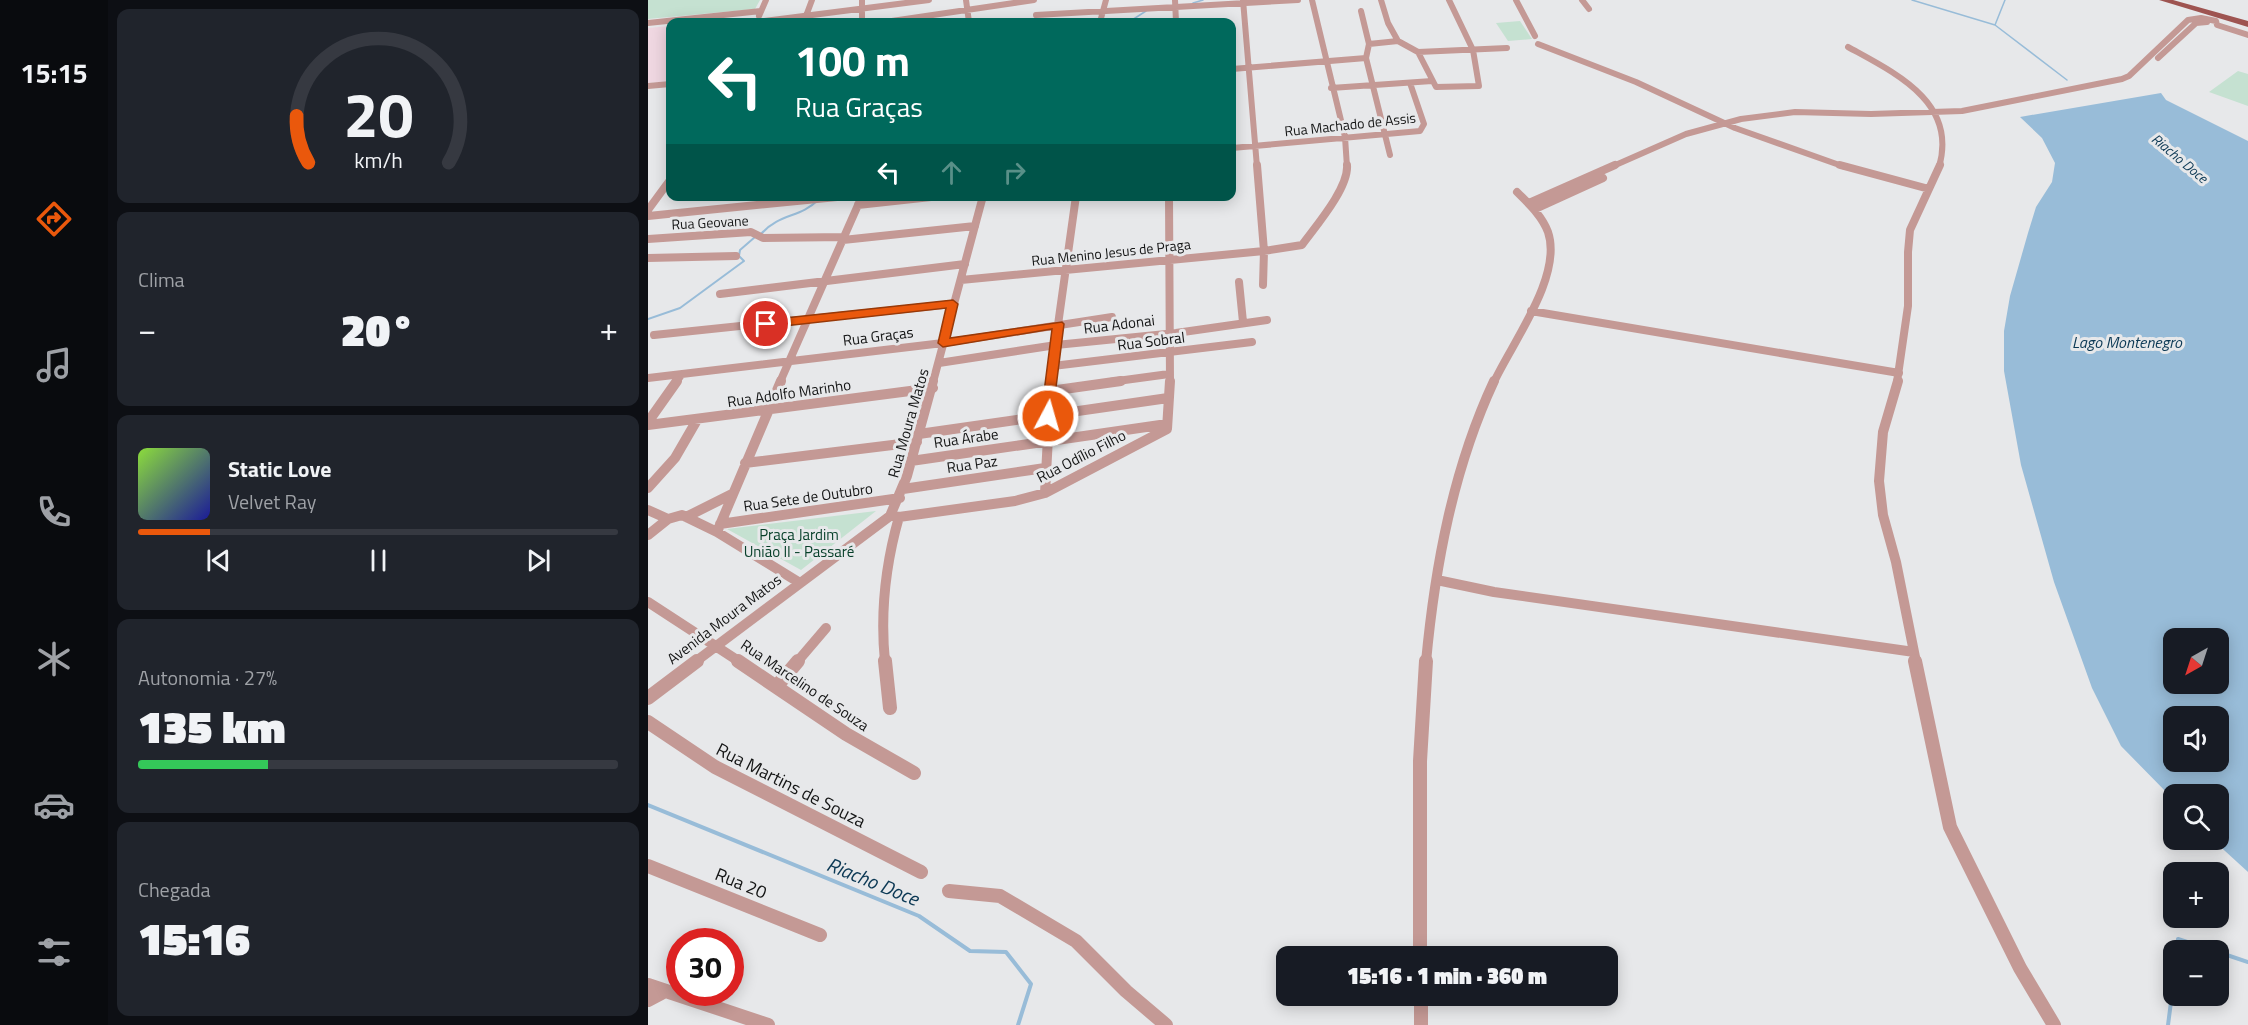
<!DOCTYPE html>
<html lang="pt">
<meta charset="utf-8">
<style>
:root{--surface:#171b24;--page:#20242c;--text:#f1f3f6;--muted:#9ea1a6;--line:#363941;--accent:#ea580c}
body{margin:0;font-family:"Titillium Web",sans-serif;background:var(--page);color:var(--text);height:100vh;display:flex;flex-direction:column;font-size:22px;white-space:nowrap}
*{box-sizing:border-box;margin:0}
p{font-size:20px;color:var(--muted)}
.icon{flex:none;width:33px;height:33px;fill:none;stroke:currentColor;stroke-width:2;stroke-linecap:round;stroke-linejoin:round}
.map{position:relative;flex:1;overflow:hidden}
.drawer{display:flex;flex-direction:column;gap:9px;padding:9px;background:#0d0f14;width:540px}
.drawer>*{flex:none}
.hud{position:absolute;left:18px;top:18px;width:570px;height:183px;border-radius:12px;box-shadow:0 3px 15px #0003;background:#00695c;color:#fff;overflow:hidden}
.needle{width:39px;rotate:219deg}
.buttons{position:absolute;left:1515px;top:628px;display:grid;gap:12px}
.buttons a{display:grid;place-items:center;width:66px;height:66px;border-radius:12px;background:var(--surface);box-shadow:0 3px 15px #0003;font-size:30px}
.speed{position:absolute;left:18px;top:928px;display:flex;gap:12px;font-size:30px;font-weight:700;text-align:center}
.speed>*{display:grid;place-content:center;width:78px;height:78px;border-radius:50%;background:var(--surface);box-shadow:0 3px 15px #0003;line-height:1}
.speed .limit{border:9px solid #d22;background:#fff;color:#111}
.pin{position:absolute;display:grid;place-items:center;width:51px;height:51px;color:#fff;margin:-26px;border:3px solid #fff;border-radius:50%;box-shadow:0 2px 6px #0007}
.me{position:absolute;width:66px;margin:-33px;rotate:6deg;stroke-linejoin:round;filter:drop-shadow(0 0 4px #0008)}
.turn{display:flex;align-items:center;gap:21px;height:126px;padding:0 30px;font-size:27px}
.turn .icon{width:78px;height:78px;stroke-width:2.5}
.turn b{display:block;font-size:42px;line-height:51px}
.lanes{display:flex;align-items:center;height:57px;padding:0 30px;background:#0003;justify-content:center;gap:30px;direction:ltr}
.lanes .off{opacity:.35}
.big{font-size:45px;font-weight:800;line-height:1.1}
.drawer .card{flex:1;display:flex;flex-direction:column;justify-content:center;gap:9px;min-width:0;padding:0 21px;border-radius:12px;background:var(--page)}
.drawer .dial{align-items:center;gap:0}
.dial svg{height:156px;overflow:visible;fill:none;stroke:var(--line);stroke-width:7;stroke-linecap:round;text-anchor:middle}
.dial text{fill:var(--text);stroke:none}
.song{display:flex;align-items:center;gap:18px}
.cover{width:72px;height:72px;border-radius:9px;background:linear-gradient(135deg,hsl(90 70% 55%),hsl(240 70% 35%))}
.played{height:6px;border-radius:3px;background:linear-gradient(90deg,var(--accent) 15%,var(--line) 15%)}
.keys{display:flex;justify-content:space-around;direction:ltr}
.heat{display:flex;justify-content:space-between;align-items:center;font-size:33px;direction:ltr}
.charge{height:9px;border-radius:4px;background:linear-gradient(90deg,#34c759 27%,var(--line) 0)}
.trip{position:absolute;left:628px;top:946px;width:342px;height:60px;border-radius:12px;background:var(--surface);box-shadow:0 3px 15px #0003;font-weight:800;line-height:60px;text-align:center}
main{display:flex;flex:1;min-height:0}
.dock{display:flex;flex-direction:column;width:108px;justify-content:space-around;align-items:center;background:#090b0e;color:var(--muted)}
.dock .icon{width:42px;height:42px}
.dock .current{color:var(--accent)}
.dock b{font-size:27px;color:var(--text)}
.map>svg:first-child{display:block}
.education{fill:#efd7e1}
.green{fill:#c5e1d1}
.water{fill:#98bcd8;fill-rule:evenodd}
.lines{fill:none;stroke-linecap:round;stroke-linejoin:round}
.stream-far2{stroke:#98bcd8;stroke-width:1.5}
.stream-far1{stroke:#98bcd8;stroke-width:2}
.stream{stroke:#98bcd8;stroke-width:4}
.street-far3{stroke:#c49995;stroke-width:6}
.street-far2{stroke:#c49995;stroke-width:8}
.street-far1{stroke:#c49995;stroke-width:10}
.street{stroke:#c49995;stroke-width:14}
.primary{fill:#9e5451;fill-rule:evenodd}
.route{fill:#ea580c;stroke:#983908;stroke-width:1.5}
.labels{text-anchor:middle;dominant-baseline:central;stroke-width:6;stroke-linejoin:round;paint-order:stroke}
.far-street-label{font-size:14px;fill:#141515;stroke:#e7e8ea}
.far-water-label{font-size:14px;font-style:italic;fill:#0b3854;stroke:#e7e8ea}
.street-label{font-size:15px;fill:#141515;stroke:#e7e8ea}
.park-label{font-size:15px;fill:#063f29;stroke:#e7e8ea}
.water-label{font-size:16px;font-style:italic;fill:#0b3854;stroke:#e7e8ea}
.near-street-label{font-size:18px;fill:#141515;stroke:#e7e8ea}
.near-water-label{font-size:20px;font-style:italic;fill:#0b3854;stroke:#e7e8ea}
</style>
<main>
<nav class="dock">
<b>15:15</b>
<svg class="icon current" aria-label="directions" viewBox="0 0 24 24"><path d="M12 3l9 9-9 9-9-9zM9 14v-3h6M13 9l2 2-2 2"/></svg>
<svg class="icon" aria-label="music" viewBox="0 0 24 24"><path d="M9 18V5l10-2v13"/><circle cx="6" cy="18" r="3"/><circle cx="16" cy="16" r="3"/></svg>
<svg class="icon" aria-label="phone" viewBox="0 0 24 24"><path d="M5 4h4l2 5-3 2q2 4 5 5l2-3 5 2v4C11 20 4 13 5 4z"/></svg>
<svg class="icon" aria-label="climate" viewBox="0 0 24 24"><path d="M12 3v18M4 7l16 10M4 17L20 7"/></svg>
<svg class="icon" aria-label="car" viewBox="0 0 24 24"><path d="M5 17H2v-5l4-1 3-4h7l3 4 3 1v5h-3M9 17h6M6 11h13"/><circle cx="7" cy="17" r="2"/><circle cx="17" cy="17" r="2"/></svg>
<svg class="icon" aria-label="filters" viewBox="0 0 24 24"><path d="M4 7h16M4 17h16"/><circle cx="9" cy="7" r="2"/><circle cx="15" cy="17" r="2"/></svg>
</nav>
<section class="drawer">
<div class="card dial"><svg viewBox="0 0 100 80">
<path d="M14 69A42 42 0 1 1 86 69"/>
<path d="M14 69A42 42 0 0 1 8 45" stroke="#ea580c"/>
<text x="50" y="56" font-size="32" font-weight="700">20</text>
<text x="50" y="72" font-size="11">km/h</text>
</svg></div>
<div class="card"><p>Clima</p>
<div class="heat"><a>−</a><b class="big">20°</b><a>+</a></div>
</div>
<div class="card">
<div class="song"><i class="cover"></i><div><b>Static Love</b><p>Velvet Ray</p></div></div>
<div class="played"></div>
<div class="keys"><svg class="icon" aria-label="previous" viewBox="0 0 24 24"><path d="M18 5L8 12l10 7zM5 5v14"/></svg><svg class="icon" aria-label="pause" viewBox="0 0 24 24"><path d="M8 5v14M16 5v14"/></svg><svg class="icon" aria-label="next" viewBox="0 0 24 24"><path d="M6 5l10 7-10 7zM19 5v14"/></svg></div>
</div>
<div class="card"><p>Autonomia · 27%</p><b class="big">135 km</b><div class="charge"></div></div>
<div class="card"><p>Chegada</p><b class="big">15:16</b></div>
</section>
<div class="map">
<svg width="1600" height="1025" viewBox="0 0 1600 1025">
<rect width="100%" height="100%" fill="#e7e8ea"/>
<path class="education" d="M22 26V81L0 83V28Z"/>
<path class="green" d="M0 0H112L107 9 0 19Z
M872 21 884 39 860 41 848 23Z
M1590 71 1600 74V106L1561 92Z
M228 511 153 570 79 529Z"/>
<path class="water" d="M1513 93 1518 100 1600 141V872L1565 840H1570V795H1526L1525 799 1473 746 1444 688 1406 582 1373 465 1356 371V331L1362 296 1380 233 1388 207 1404 182 1407 163 1394 138 1372 117ZM1526 639H1570V684H1526ZM1526 717H1570V762H1526Z"/>
<g class="lines">
<path class="stream-far2" d="M1264 0 1347 25 1419 80
M545 3 555 0
M481 22 498 11
M1347 25 1357 0"/>
<path class="stream-far1" d="M113 234C132 213 152 218 170 200
M0 319 32 308 96 261 91 256 92 250 107 237"/>
<path class="stream" d="M0 805 271 916 322 951 358 952 383 984 370 1025
M1529 951 1530 939 1567 951
M1570 952 1600 962
M1520 1025 1526 979"/>
<path class="street-far3" d="M214 0V22
M318 0 321 22
M527 0 528 22
M595 0 609 167
M664 0 697 137 699 167
M733 0 740 23 750 41
M868 0 887 36
M934 0 941 9
M713 11 721 44
M388 15 650 0
M111 16 118 0
M158 16 164 0
M109 22 281 0
M237 22 386 0
M452 22 458 0
M0 23 113 11
M890 44 988 82 1087 128 1197 167
M1200 47C1247 73 1310 102 1291 167
M770 52 788 87 831 86 825 50 801 0
M1510 58 1548 23 1559 22
M584 69 718 58
M0 86 22 84
M683 88 784 81
M584 148 772 131 776 124 762 83
M742 155 718 58 721 44 750 41 770 52 859 48
M963 167 1038 134 1093 119 1147 112 1223 114 1314 111 1474 79 1481 76 1540 20 1553 18 1568 21 1569 25 1600 35"/>
<path class="street-far2" d="M609 165 616 251 615 285
M1192 165 1281 189
M521 196 522 382
M881 203 967 165
M210 205 292 196
M887 209 955 178
M0 210 22 180
M0 216 199 196
M0 239 103 232 115 238 197 237
M195 240 327 226
M0 258 88 256
M313 280 616 251 654 245C667 227 701 188 699 165
M591 282 595 322
M72 294 317 264
M883 311 1251 373
M6 335 305 304
M291 363 408 345 528 333 619 320
M405 366 604 342
M0 378 295 343 464 317
M28 382 33 375
M132 382 214 196
M285 382 335 196
M402 382 428 196
M462 382 521 374
M846 382C864 343 915 276 900 232 894 216 881 204 869 192
M1249 382 1260 306V252L1262 230 1292 165"/>
<path class="street-far1" d="M1250 381 1235 432 1231 481 1235 515 1248 562 1268 662
M402 391 473 381
M0 422 29 381
M0 425 285 388
M271 434 520 398
M263 461 519 424
M97 463 269 442
M0 488 27 458 49 420
M255 489 397 468
M397 493 403 381
M0 510 20 519
M38 517 84 494
M251 517 367 501 397 493 519 429 522 381
M72 524 252 498
M69 532 133 381
M0 535 20 519 34 515 69 532 152 583
M789 580 846 592 1266 652
M0 602 92 662
M47 662 242 516 259 476 285 381
M149 662 178 628
M237 662C232 612 237 566 251 517L246 516
M778 662C787 566 805 469 846 381"/>
<path class="street" d="M90 661 198 734 266 773
M237 661 242 708
M1267 661 1302 827 1372 968 1406 1025
M129 686 150 661
M0 698 49 661
M0 722 67 767 273 872
M0 866 172 935
M301 891 352 896 428 941 478 991 518 1025
M772 957V761L778 661
M0 985 120 1025
M773 996V1025
M0 1000 17 991"/>
<path class="primary" d="M1511 0H1525L1600 21V27Z"/>
</g>
<path class="route" d="M305 300 310 304 302 338 414 322 416 324 404 419 400 420 393 416 404 329 295 347 290 343 298 308 118 328 112 324 118 320Z"/>
<g class="labels">
<g class="far-street-label">
<text transform="translate(702 124) rotate(-6)">Rua Machado de Assis</text>
<text transform="translate(62 222) rotate(-3)">Rua Geovane</text>
<text transform="translate(463 252) rotate(-6)">Rua Menino Jesus de Praga</text>
</g>
<g class="far-water-label">
<text transform="translate(1532 158) rotate(40)">Riacho Doce</text>
</g>
<g class="street-label">
<text transform="translate(471 324) rotate(-7)">Rua Adonai</text>
<text transform="translate(230 336) rotate(-7)">Rua Graças</text>
<text transform="translate(503 341) rotate(-7)">Rua Sobral</text>
<text transform="translate(141 393) rotate(-8)">Rua Adolfo Marinho</text>
<text transform="translate(260 423) rotate(-74)">Rua Moura Matos</text>
<text transform="translate(318 438) rotate(-8)">Rua Árabe</text>
<text transform="translate(433 456) rotate(-27)">Rua Odílio Filho</text>
<text transform="translate(324 464) rotate(-8)">Rua Paz</text>
<text transform="translate(160 497) rotate(-8)">Rua Sete de Outubro</text>
<text transform="translate(76 619) rotate(-37)">Avenida Moura Matos</text>
<text transform="translate(157 685) rotate(34)">Rua Marcelino de Souza</text>
</g>
<g class="park-label">
<text x="151" y="534">Praça Jardim<tspan x="151" dy="17">União II - Passaré</tspan></text>
</g>
<g class="water-label">
<text x="1479" y="342">Lago Montenegro</text>
</g>
<g class="near-street-label">
<text transform="translate(143 785) rotate(27)">Rua Martins de Souza</text>
<text transform="translate(93 883) rotate(22)">Rua 20</text>
</g>
<g class="near-water-label">
<text transform="translate(225 881) rotate(22)">Riacho Doce</text>
</g>
</g>
</svg>
<div class="buttons">
<a><svg class="needle" viewBox="-14 -14 28 28"><path d="M0-13l5 13h-10z" fill="#e53935"/><path d="M0 13l5-13h-10z" fill="#9ea1a6"/></svg></a>
<a><svg class="icon" aria-label="sound" viewBox="0 0 24 24"><path d="M4 9h4l5-4v14l-5-4H4zM17 9q2 3 0 6"/></svg></a>
<a><svg class="icon" aria-label="search" viewBox="0 0 24 24"><circle cx="10" cy="10" r="6"/><path d="M15 15l6 6"/></svg></a>
<a>+</a>
<a>−</a>
</div>
<div class="speed"><div class="limit">30</div></div>
<div class="pin" style="left:118px;top:324px;background:#d93025"><svg class="icon" aria-label="arrive" viewBox="0 0 24 24"><path d="M6 21V4h12l-3 4 3 4H6"/></svg></div>
<svg class="me" style="left:400px;top:416px" viewBox="-20 -20 40 40"><circle r="17" fill="#ea580c" stroke="#fff" stroke-width="3"/><path d="M0-11L8 9 0 5-8 9z" fill="#fff"/></svg>
<div class="trip">15:16 · 1 min · 360 m</div>
<div class="hud">
<div class="turn"><svg class="icon" aria-label="left" viewBox="0 0 24 24"><path d="M17 20v-9H6M10 6l-5 5 5 5"/></svg><div><b>100 m</b>Rua Graças</div></div>
<div class="lanes"><svg class="icon" aria-label="left" viewBox="0 0 24 24"><path d="M17 20v-9H6M10 6l-5 5 5 5"/></svg><svg class="icon off" aria-label="ahead" viewBox="0 0 24 24"><path d="M12 20V5M6 11l6-6 6 6"/></svg><svg class="icon off" aria-label="right" viewBox="0 0 24 24"><path d="M7 20v-9h11M14 6l5 5-5 5"/></svg></div>
</div>
</div>
</main>
